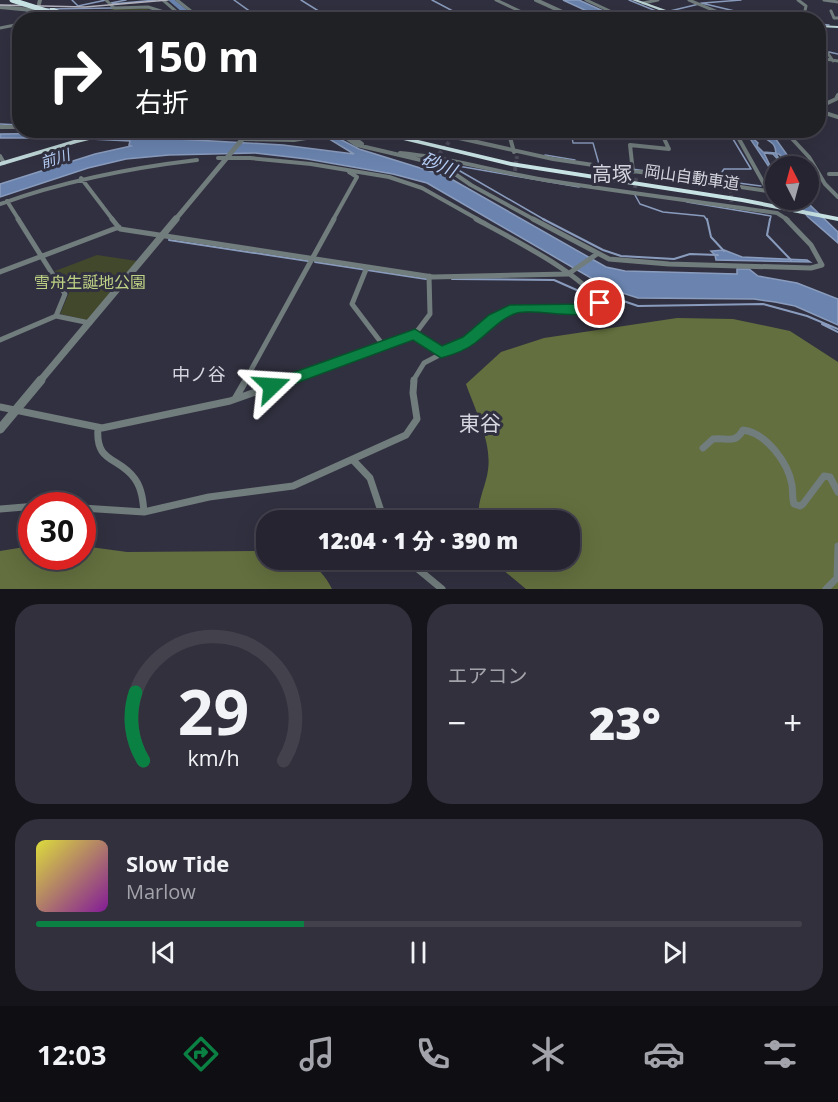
<!DOCTYPE html>
<html lang="ja">
<meta charset="utf-8">
<style>
:root{--surface:#252430;--page:#31303c;--text:#f1f3f6;--muted:#a3a4ab;--line:#42414c;--accent:#0b8043}
body{margin:0;font-family:"Open Sans","Noto Sans JP",sans-serif;background:var(--page);color:var(--text);height:100vh;display:flex;flex-direction:column;font-size:22px;white-space:nowrap}
*{box-sizing:border-box;margin:0}
p{font-size:20px;color:var(--muted)}
.icon{flex:none;width:33px;height:33px;fill:none;stroke:currentColor;stroke-width:2;stroke-linecap:round;stroke-linejoin:round}
.map{position:relative;height:589px;overflow:hidden}
.details{display:flex;flex-direction:column;gap:15px;padding:15px;background:#14141a;flex:1}
.details>*{flex:none}
.banner{position:absolute;left:12px;top:12px;width:814px;height:126px;border-radius:24px;box-shadow:0 6px 24px #0002,0 0 0 2px var(--line);background:#202124;color:#fff;overflow:hidden}
.needle{width:39px;rotate:354deg}
.tools{position:absolute;left:765px;top:156px;display:grid;gap:12px}
.tools a{display:grid;place-items:center;width:54px;height:54px;border-radius:50%;background:var(--surface);box-shadow:0 6px 24px #0002,0 0 0 2px var(--line);font-size:30px}
.speed{position:absolute;left:18px;top:492px;display:flex;gap:12px;font-size:30px;font-weight:700;text-align:center}
.speed>*{display:grid;place-content:center;width:78px;height:78px;border-radius:50%;background:var(--surface);box-shadow:0 6px 24px #0002,0 0 0 2px var(--line);line-height:1}
.speed .limit{border:9px solid #d22;background:#fff;color:#111}
.pin{position:absolute;display:grid;place-items:center;width:51px;height:51px;color:#fff;margin:-26px;border:3px solid #fff;border-radius:50%;box-shadow:0 2px 6px #0007}
.me{position:absolute;width:66px;margin:-33px;rotate:70deg;stroke-linejoin:round;filter:drop-shadow(0 0 4px #0008)}
.turn{display:flex;align-items:center;gap:21px;height:126px;padding:0 24px;font-size:27px}
.turn .icon{width:78px;height:78px;stroke-width:2.5}
.turn b{display:block;font-size:42px;line-height:51px}
.big{font-size:45px;font-weight:800;line-height:1.1}
.details .widget{flex:1;display:flex;flex-direction:column;justify-content:center;gap:9px;min-width:0;padding:0 21px;border-radius:24px;background:var(--page)}
.details .dial{align-items:center;gap:0}
.dial svg{height:156px;overflow:visible;fill:none;stroke:var(--line);stroke-width:7;stroke-linecap:round;text-anchor:middle}
.dial text{fill:var(--text);stroke:none}
.song{display:flex;align-items:center;gap:18px}
.cover{width:72px;height:72px;border-radius:9px;background:linear-gradient(135deg,hsl(60 70% 55%),hsl(290 70% 35%))}
.played{height:6px;border-radius:3px;background:linear-gradient(90deg,var(--accent) 35%,var(--line) 35%)}
.keys{display:flex;justify-content:space-around;direction:ltr}
.heat{display:flex;justify-content:space-between;align-items:center;font-size:33px;direction:ltr}
.details .tiles{flex:1;display:grid;gap:15px;grid-template-columns:1fr 1fr}
.widget:last-child{grid-column:span 2}
.trip{position:absolute;left:256px;top:510px;width:324px;height:60px;border-radius:24px;background:var(--surface);box-shadow:0 6px 24px #0002,0 0 0 2px var(--line);font-weight:800;line-height:60px;text-align:center}
.dock{display:flex;height:96px;justify-content:space-around;align-items:center;background:#0f0e13;color:var(--muted)}
.dock .icon{width:42px;height:42px}
.dock .active{color:var(--accent)}
.dock b{font-size:27px;color:var(--text)}
.map>svg:first-child{display:block}
.green{fill:#41482c}
.forest{fill:#636f3e}
.water{fill:#6a84af;stroke:#8a9cbd;stroke-width:1.5}
.lines{fill:none;stroke-linecap:round;stroke-linejoin:round}
.stream-far1{stroke:#8a9cbd;stroke-width:1.5}
.stream{stroke:#8a9cbd;stroke-width:2}
.river{fill:#6a84af;fill-rule:evenodd}
.minor-tunnel{stroke:#4a4958;stroke-width:4;stroke-dasharray:4 2;stroke-linecap:butt}
.minor-far3{stroke:#717c7c;stroke-width:3}
.minor-far2{stroke:#717c7c;stroke-width:4}
.minor-far1{stroke:#717c7c;stroke-width:5}
.minor{stroke:#717c7c;stroke-width:7}
.tertiary-far3{stroke:#717c7c;stroke-width:4}
.tertiary-far2{stroke:#717c7c;stroke-width:5}
.tertiary-far1{stroke:#717c7c;stroke-width:7}
.tertiary{stroke:#717c7c;stroke-width:9}
.trunk{fill:#bcd4d5;fill-rule:evenodd}
.motorway{fill:#c8e3e4;fill-rule:evenodd}
.rail{stroke:#b4b4bf;stroke-width:1.5}
.motorway-bridge-far1{stroke:#c8e3e4;stroke-width:5}
.motorway-bridge{stroke:#c8e3e4;stroke-width:7}
.route{fill:#0b8043;stroke:#07532c;stroke-width:1.5}
.labels{text-anchor:middle;dominant-baseline:central;stroke-width:6;stroke-linejoin:round;paint-order:stroke}
.far-water-label{font-size:15px;font-style:italic;fill:#b6cef6;stroke:#313040}
.street-label{font-size:16px;fill:#d5d5df;stroke:#313040}
.park-label{font-size:16px;fill:#bed285;stroke:#313040}
.water-label{font-size:18px;font-style:italic;fill:#b6cef6;stroke:#313040}
.neighbourhood-label{font-size:18px;fill:#d5d5df;stroke:#313040}
.quarter-label{font-size:20px;fill:#d5d5df;stroke:#313040}
.near-neighbourhood-label{font-size:21px;fill:#d5d5df;stroke:#313040}
</style>
<div class="map">
<svg width="838" height="589" viewBox="0 0 838 589">
<rect width="100%" height="100%" fill="#313040"/>
<path class="green" d="M112 9H147L162 14 175 13 182 19H89L67 12 108 10V12Z
M97 255 137 261 87 320 60 314 69 293 55 271Z"/>
<path class="forest" d="M677 318 733 319 790 331 838 362V589H526L491 560H570V520H480C475 504 486 487 488 470 492 442 475 410 466 384L501 352 544 338Z
M31 546 32 556H82L83 546 127 552 267 551V560C299 560 316 557 332 589H0V551Z"/>
<path class="water" d="M563 0H579L621 19H604Z
M745 131 758 143 757 146 763 152 776 153C775 142 771 143 762 136L770 139 763 131H770L795 166H790L779 154H776L784 166 773 154 764 153 775 176Z
M73 133 283 145 354 154 326 137 334 136 359 149 446 176 606 267 625 271 737 274V269H749L758 276 797 283 838 299V325L795 306 775 302 754 299 638 298 610 289 427 183 393 174 307 159 255 153 169 155 126 159 88 168 0 197V184L95 154 131 146 129 145 130 141 70 138H0V134Z
M809 190 813 196 808 202 810 205 838 232V243L808 217 794 200H808Z
M724 250 742 257 807 260 810 262 716 260 715 255 711 251Z"/>
<g class="lines">
<path class="stream-far1" d="M72 0 78 6 106 0
M234 0 262 20
M301 0 333 20
M432 0 470 20
M629 0 678 20
M111 3 126 0
M701 3 743 13
M703 3 741 0
M112 4 156 0
M46 9 113 8
M27 10 28 16
M670 11 699 4
M785 19 789 20
M42 20 44 11
M819 24 829 25
M829 52 838 54
M0 124 20 125
M576 130 572 137 573 143H593L599 164
M446 134 455 130
M730 134 751 169
M545 155 575 160
M458 166 579 187
M616 167 761 186
M460 171 545 220
M722 172 724 169H750
M766 174 776 175
M635 195 640 204 663 212 704 216 707 220
M687 202 771 216 770 220"/>
<path class="stream" d="M543 219 603 250 621 256 674 259 690 254 718 255
M707 219 711 237 724 251
M770 219 767 235 791 260
M169 240 308 261
M315 262 426 279
M452 279 554 280 588 295
M603 294 638 306 763 304 807 316 838 329
M822 324 838 332"/>
<path class="river" d="M168 0H175L199 20H191Z"/>
<path class="minor-tunnel" d="M439 154 449 142
M515 171 517 156
M635 188 636 176
M731 189V202"/>
<path class="minor-far3" d="M106 0 114 8 148 7 164 12 176 11
M163 0 186 20
M177 0 202 20
M496 0 539 20
M586 0 629 20
M689 0 737 20
M798 0 806 6 803 20
M824 0 838 2
M643 3 658 0
M831 11 834 18H838
M0 28 20 24
M819 40 833 61
M819 58 838 61"/>
<path class="minor-far2" d="M819 107 836 99 838 95
M819 111 838 117
M0 127H20
M423 130 553 159 768 191 734 130
M508 130 514 152
M784 130 809 157 825 184 838 197
M353 132 355 139 362 144
M341 134 357 145 442 165 471 185 535 220
M244 139 294 140 355 130
M400 153C449 157 496 172 545 180 622 192 700 202 777 213L788 220
M0 156 4 163
M218 158H250L311 164 389 177 422 188 479 220
M633 172 630 145 669 149 660 130
M829 174H838
M81 178 113 220
M7 201 19 220
M0 204C64 181 129 168 197 160
M333 220 357 177 349 172"/>
<path class="minor-far1" d="M18 219 65 294 56 316
M112 219 120 229 433 277 568 274 597 254
M533 219 609 259 669 264 811 268 822 265 811 245 786 219
M367 267 352 304 383 345
M0 272 119 227
M415 334 441 353
M0 340 56 316 90 323
M245 381 334 219
M285 381 415 334 430 314 429 276
M413 381 424 363 474 337 498 316 509 310 524 307 584 309 600 303C581 273 509 237 476 219"/>
<path class="minor" d="M235 399 246 380
M0 407 102 428 230 401 289 380
M98 428C95 464 119 456 135 479 142 489 143 501 144 512
M703 448 713 439C726 437 735 445 743 430 766 433 788 462 792 485 793 491 792 498 794 504L800 506 803 504 824 476 830 477 838 492
M353 460 370 478 384 520
M82 508 144 512 209 497 293 486 406 435 417 419 413 393 414 380
M0 509 37 506
M407 560 442 589
M826 589 837 578 838 546"/>
<path class="tertiary-far3" d="M536 0 580 20
M39 4 40 0
M0 7 32 10V20"/>
<path class="tertiary-far2" d="M175 220 250 130"/>
<path class="tertiary-far1" d="M40 381 176 219"/>
<path class="tertiary" d="M0 429 41 380"/>
<path class="trunk" d="M632 0H638L694 20H686Z
M819 25 838 26V28L819 27Z
M115 130H129L77 143 0 166V162L74 140Z"/>
<path class="motorway" d="M50 8H54L87 20H79L50 10Z
M303 130H339L336 132 256 138 253 136 256 134Z
M362 130H376L511 162 742 198 838 217V221L742 202 511 166Z"/>
<path class="rail" d="M0 5 85 7 168 0"/>
<path class="motorway-bridge-far1" d="M12 0 59 15"/>
<path class="motorway-bridge" d="M235 130 256 136"/>
</g>
<path class="route" d="M600 299 605 300 607 303C591 326 541 307 517 313 500 318 489 333 475 343 466 350 452 355 441 358L413 340 272 392 267 390 264 386 267 382 415 329 442 346 463 337 489 315 510 305 587 304Z"/>
<g class="labels">
<g class="far-water-label">
<text transform="translate(55 158) rotate(-18)">前川</text>
</g>
<g class="street-label">
<text transform="translate(692 177) rotate(8)">岡山自動車道</text>
</g>
<g class="park-label">
<text x="90" y="282">雪舟生誕地公園</text>
</g>
<g class="water-label">
<text transform="translate(439 164) rotate(23)">砂川</text>
</g>
<g class="neighbourhood-label">
<text x="199" y="374">中ノ谷</text>
</g>
<g class="quarter-label">
<text x="612" y="173">高塚</text>
</g>
<g class="near-neighbourhood-label">
<text x="480" y="423">東谷</text>
</g>
</g>
</svg>
<div class="tools">
<a><svg class="needle" viewBox="-14 -14 28 28"><path d="M0-13l5 13h-10z" fill="#e53935"/><path d="M0 13l5-13h-10z" fill="#a3a4ab"/></svg></a>
</div>
<div class="speed"><div class="limit">30</div></div>
<div class="pin" style="left:600px;top:303px;background:#d93025"><svg class="icon" aria-label="arrive" viewBox="0 0 24 24"><path d="M6 21V4h12l-3 4 3 4H6"/></svg></div>
<svg class="me" style="left:272px;top:386px" viewBox="-20 -20 40 40"><path d="M0-17L14 15 0 8-14 15z" fill="#0b8043" stroke="#fff" stroke-width="4"/></svg>
<div class="trip">12:04 · 1 分 · 390 m</div>
<div class="banner">
<div class="turn"><svg class="icon" aria-label="right" viewBox="0 0 24 24"><path d="M7 20v-9h11M14 6l5 5-5 5"/></svg><div><b>150 m</b>右折</div></div>
</div>
</div>
<section class="details">
<div class="tiles">
<div class="widget dial"><svg viewBox="0 0 100 80">
<path d="M14 69A42 42 0 1 1 86 69"/>
<path d="M14 69A42 42 0 0 1 10 34" stroke="#0b8043"/>
<text x="50" y="56" font-size="32" font-weight="700">29</text>
<text x="50" y="72" font-size="11">km/h</text>
</svg></div>
<div class="widget"><p>エアコン</p>
<div class="heat"><a>−</a><b class="big">23°</b><a>+</a></div>
</div>
<div class="widget">
<div class="song"><i class="cover"></i><div><b>Slow Tide</b><p>Marlow</p></div></div>
<div class="played"></div>
<div class="keys"><svg class="icon" aria-label="previous" viewBox="0 0 24 24"><path d="M18 5L8 12l10 7zM5 5v14"/></svg><svg class="icon" aria-label="pause" viewBox="0 0 24 24"><path d="M8 5v14M16 5v14"/></svg><svg class="icon" aria-label="next" viewBox="0 0 24 24"><path d="M6 5l10 7-10 7zM19 5v14"/></svg></div>
</div>
</div>
</section>
<nav class="dock">
<b>12:03</b>
<svg class="icon active" aria-label="directions" viewBox="0 0 24 24"><path d="M12 3l9 9-9 9-9-9zM9 14v-3h6M13 9l2 2-2 2"/></svg>
<svg class="icon" aria-label="music" viewBox="0 0 24 24"><path d="M9 18V5l10-2v13"/><circle cx="6" cy="18" r="3"/><circle cx="16" cy="16" r="3"/></svg>
<svg class="icon" aria-label="phone" viewBox="0 0 24 24"><path d="M5 4h4l2 5-3 2q2 4 5 5l2-3 5 2v4C11 20 4 13 5 4z"/></svg>
<svg class="icon" aria-label="climate" viewBox="0 0 24 24"><path d="M12 3v18M4 7l16 10M4 17L20 7"/></svg>
<svg class="icon" aria-label="car" viewBox="0 0 24 24"><path d="M5 17H2v-5l4-1 3-4h7l3 4 3 1v5h-3M9 17h6M6 11h13"/><circle cx="7" cy="17" r="2"/><circle cx="17" cy="17" r="2"/></svg>
<svg class="icon" aria-label="filters" viewBox="0 0 24 24"><path d="M4 7h16M4 17h16"/><circle cx="9" cy="7" r="2"/><circle cx="15" cy="17" r="2"/></svg>
</nav>
